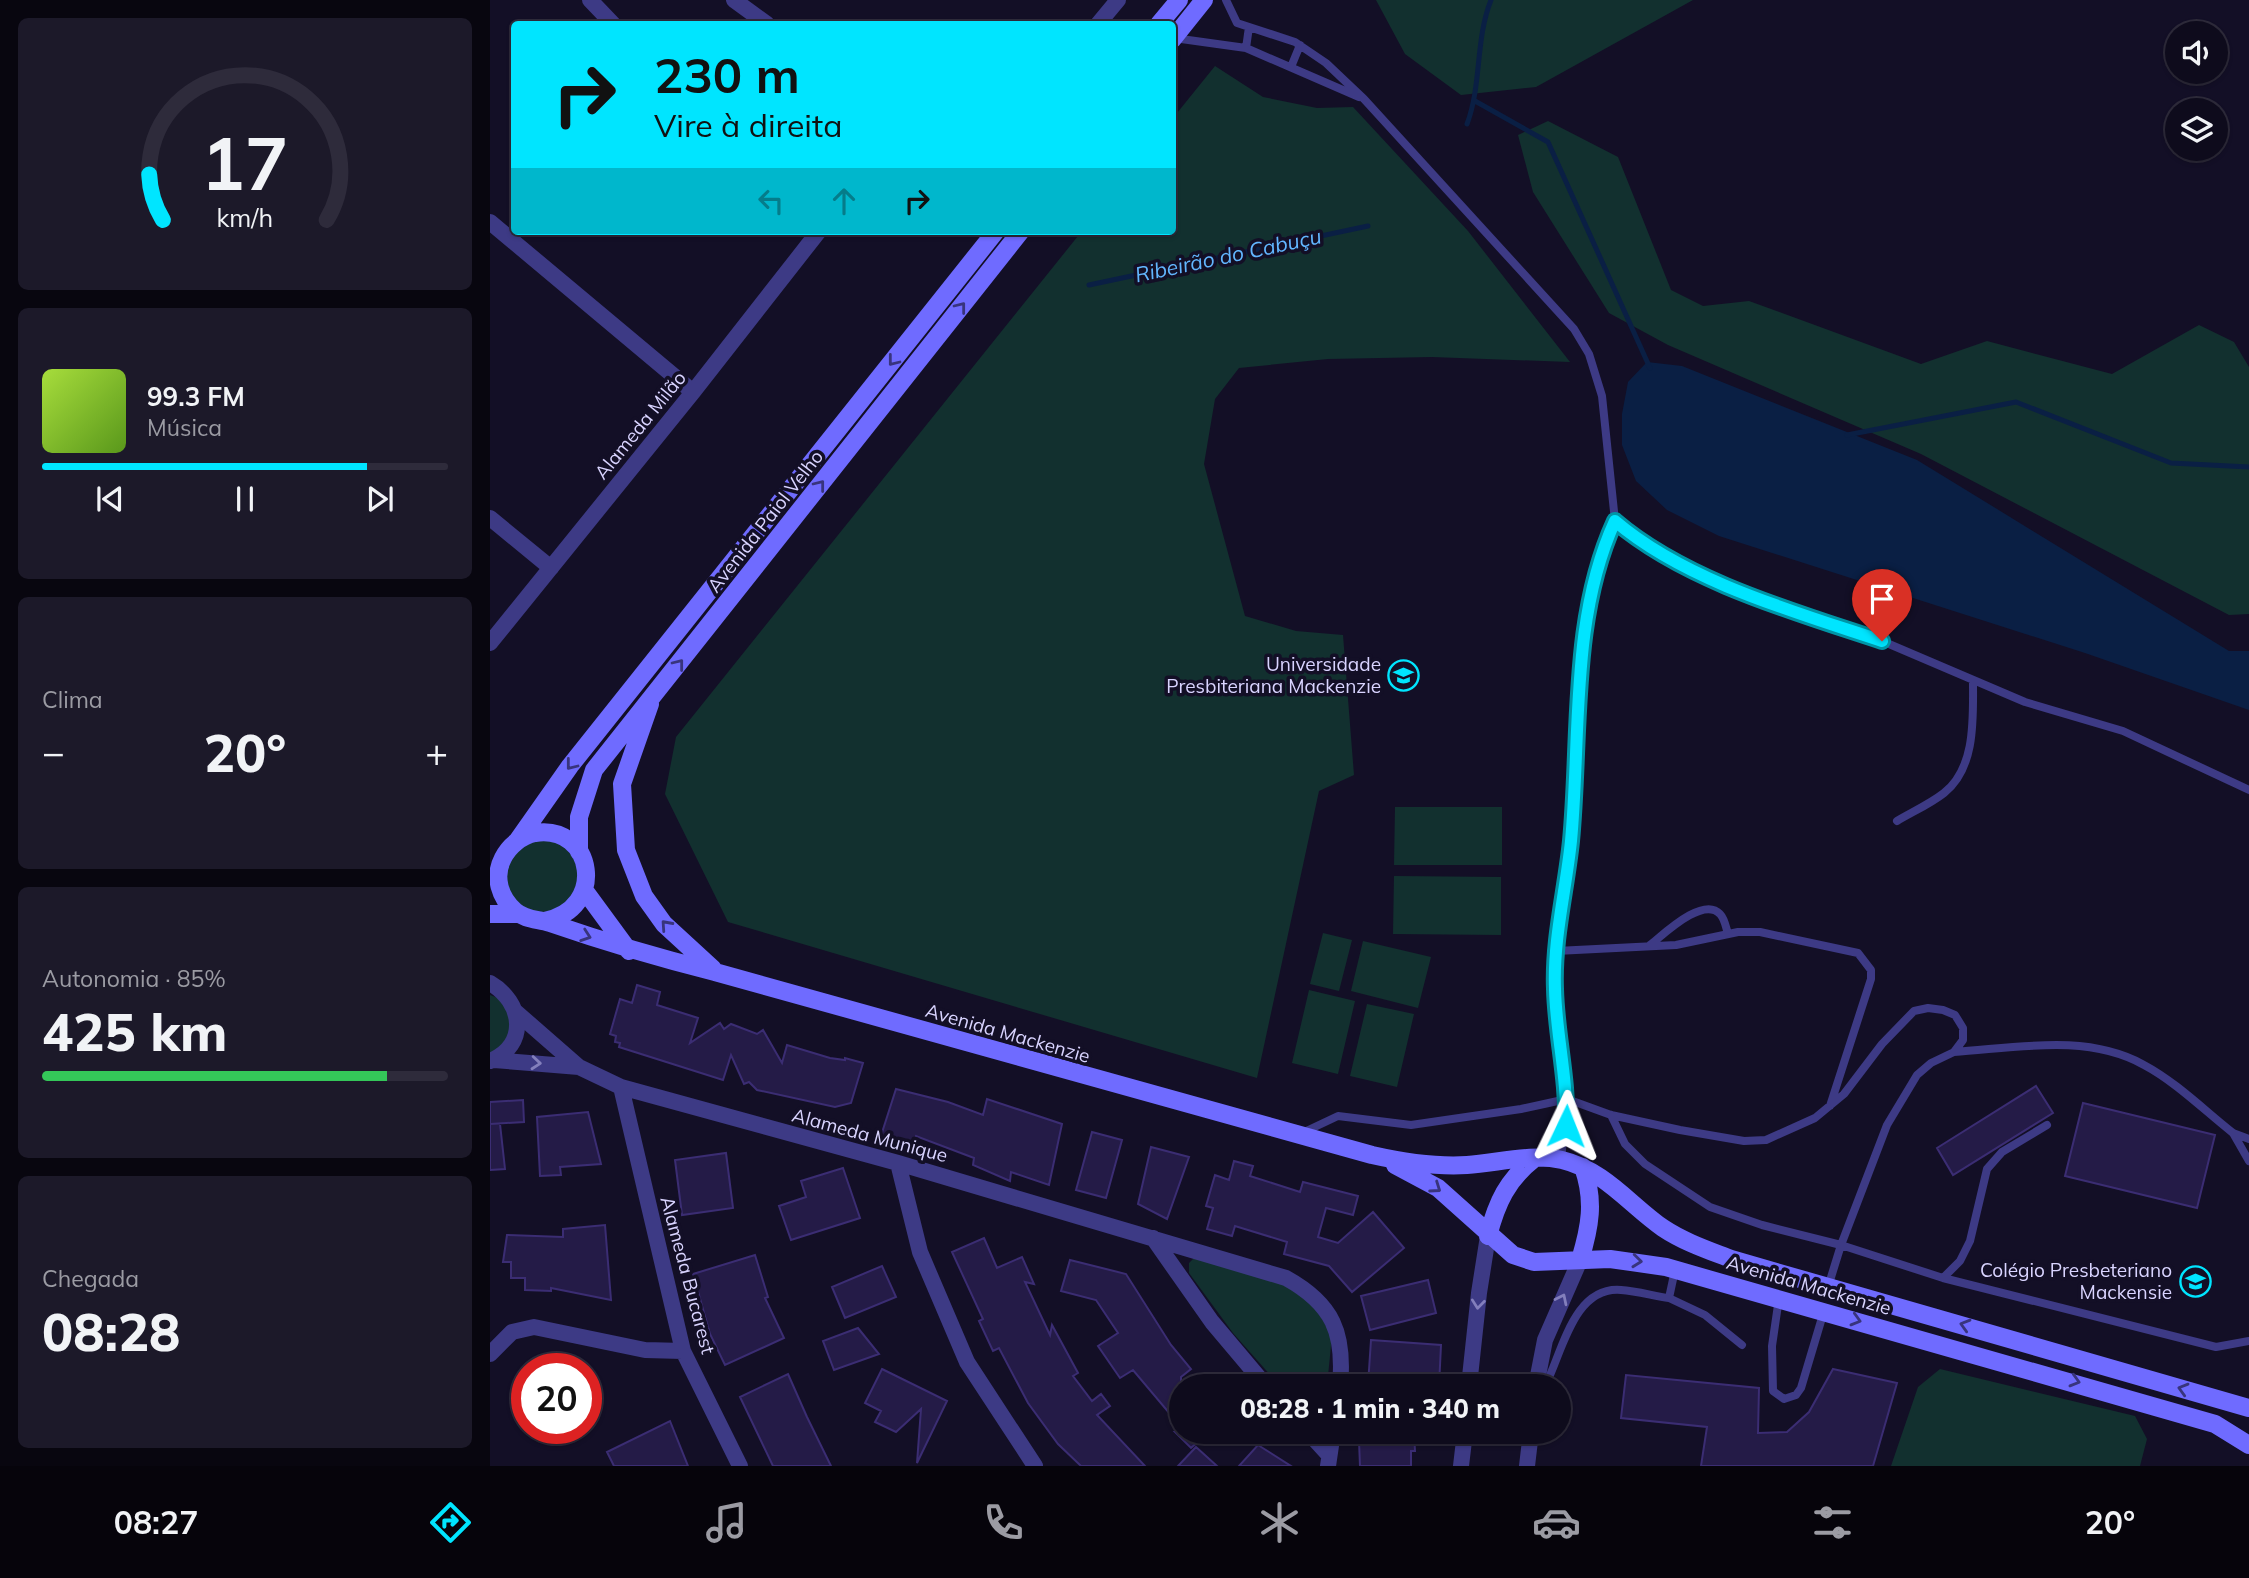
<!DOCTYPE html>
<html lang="pt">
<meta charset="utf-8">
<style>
:root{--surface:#0e0b1c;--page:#1c1929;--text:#f1f3f6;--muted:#9b9ba3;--line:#2e2b3b;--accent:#00e5ff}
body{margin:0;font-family:Mulish,sans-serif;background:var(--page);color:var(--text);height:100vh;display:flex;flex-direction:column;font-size:26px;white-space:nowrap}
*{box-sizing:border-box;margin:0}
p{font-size:23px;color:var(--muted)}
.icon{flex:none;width:38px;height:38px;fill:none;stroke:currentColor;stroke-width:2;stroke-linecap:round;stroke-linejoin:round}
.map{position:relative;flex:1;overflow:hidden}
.panel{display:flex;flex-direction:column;gap:18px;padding:18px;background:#08060f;width:490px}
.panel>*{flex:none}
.banner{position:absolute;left:21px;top:21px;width:665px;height:214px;border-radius:7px;box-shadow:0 2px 5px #0004,0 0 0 2px var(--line);background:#00e5ff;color:#111;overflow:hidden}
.fabs{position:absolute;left:1675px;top:21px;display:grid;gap:14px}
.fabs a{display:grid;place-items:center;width:63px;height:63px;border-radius:50%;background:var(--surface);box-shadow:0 2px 5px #0004,0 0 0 2px var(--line);font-size:35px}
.speed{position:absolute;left:21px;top:1353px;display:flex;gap:14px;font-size:35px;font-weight:700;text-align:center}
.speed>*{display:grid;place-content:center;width:91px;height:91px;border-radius:50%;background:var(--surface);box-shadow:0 2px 5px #0004,0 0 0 2px var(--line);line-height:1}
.speed .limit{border:10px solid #d22;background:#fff;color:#111}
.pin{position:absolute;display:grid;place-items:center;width:60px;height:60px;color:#fff;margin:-72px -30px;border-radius:50% 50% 50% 0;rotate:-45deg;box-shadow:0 0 7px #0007}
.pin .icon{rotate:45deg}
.me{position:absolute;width:77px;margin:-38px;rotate:2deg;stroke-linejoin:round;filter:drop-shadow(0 0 5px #0008)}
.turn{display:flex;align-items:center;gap:24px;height:147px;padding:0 28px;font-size:32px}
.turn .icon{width:91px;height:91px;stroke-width:2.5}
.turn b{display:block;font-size:49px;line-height:60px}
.lanes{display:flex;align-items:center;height:66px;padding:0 28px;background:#0003;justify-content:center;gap:35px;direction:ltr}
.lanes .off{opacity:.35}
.big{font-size:52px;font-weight:800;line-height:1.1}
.panel .widget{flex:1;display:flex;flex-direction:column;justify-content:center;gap:10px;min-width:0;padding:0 24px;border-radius:10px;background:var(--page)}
.panel .dial{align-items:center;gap:0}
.dial svg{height:182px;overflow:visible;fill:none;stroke:var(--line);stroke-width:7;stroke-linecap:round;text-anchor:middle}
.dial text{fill:var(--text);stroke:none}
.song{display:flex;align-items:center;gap:21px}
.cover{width:84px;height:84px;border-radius:10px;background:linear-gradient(135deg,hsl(80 70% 55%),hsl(90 70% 35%))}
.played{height:7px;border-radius:4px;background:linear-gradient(90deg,var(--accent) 80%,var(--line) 80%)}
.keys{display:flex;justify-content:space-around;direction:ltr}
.heat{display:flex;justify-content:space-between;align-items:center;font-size:38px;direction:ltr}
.charge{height:10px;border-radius:5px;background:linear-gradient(90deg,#34c759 85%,var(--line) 0)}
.trip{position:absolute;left:679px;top:1374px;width:402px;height:70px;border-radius:35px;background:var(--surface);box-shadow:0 2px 5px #0004,0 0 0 2px var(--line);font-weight:800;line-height:70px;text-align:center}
.dock{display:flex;height:112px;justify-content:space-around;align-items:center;background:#06040b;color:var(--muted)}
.dock .icon{width:49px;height:49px}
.dock .active{color:var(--accent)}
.dock b{font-size:32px;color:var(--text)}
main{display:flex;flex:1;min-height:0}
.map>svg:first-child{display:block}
.green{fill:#12302f}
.water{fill:#0a1f44}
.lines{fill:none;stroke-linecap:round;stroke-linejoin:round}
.stream{stroke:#0a1f44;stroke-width:5}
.building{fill:#241b47;stroke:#3b2d73;stroke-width:2}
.lane{stroke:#3d3a85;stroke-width:8}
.street{stroke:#3d3a85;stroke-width:16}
.secondary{stroke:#6f6bff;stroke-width:18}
.oneway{stroke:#38347d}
.oneway2{stroke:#837fbc}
.route-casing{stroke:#0095a6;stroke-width:18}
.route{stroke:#00e5ff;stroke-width:12}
.labels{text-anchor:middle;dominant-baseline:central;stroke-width:7;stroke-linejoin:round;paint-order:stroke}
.street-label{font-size:19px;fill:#d9d4ff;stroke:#130f26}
.poi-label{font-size:19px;fill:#d9d4ff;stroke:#130f26;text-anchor:end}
.water-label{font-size:21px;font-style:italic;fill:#62b6ff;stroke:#130f26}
</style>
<main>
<section class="panel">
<div class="widget dial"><svg viewBox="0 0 100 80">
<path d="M14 69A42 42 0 1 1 86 69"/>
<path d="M14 69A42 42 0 0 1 8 49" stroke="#00e5ff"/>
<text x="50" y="56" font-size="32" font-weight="700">17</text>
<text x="50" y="72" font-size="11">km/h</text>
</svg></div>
<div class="widget">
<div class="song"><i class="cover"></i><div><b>99.3 FM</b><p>Música</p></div></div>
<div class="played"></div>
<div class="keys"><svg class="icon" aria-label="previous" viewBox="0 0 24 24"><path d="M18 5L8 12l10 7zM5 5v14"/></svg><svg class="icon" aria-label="pause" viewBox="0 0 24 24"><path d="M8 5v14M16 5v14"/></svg><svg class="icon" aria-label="next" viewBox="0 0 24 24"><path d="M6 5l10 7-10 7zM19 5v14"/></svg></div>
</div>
<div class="widget"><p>Clima</p>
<div class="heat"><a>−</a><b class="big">20°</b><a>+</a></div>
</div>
<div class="widget"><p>Autonomia · 85%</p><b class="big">425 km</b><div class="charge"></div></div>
<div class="widget"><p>Chegada</p><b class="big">08:28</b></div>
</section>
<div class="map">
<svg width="1759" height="1466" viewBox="0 0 1759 1466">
<rect width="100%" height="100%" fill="#130f26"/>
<path class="green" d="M886 0H1203L1046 87 971 95 915 54Z
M725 66 773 97 827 108 863 107 978 231 1080 362 942 357 838 359 749 368 725 399 714 464 755 616 806 631 853 635 864 775 829 791 767 1078 238 922 175 794 186 737 592 231H682L683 118Z
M1058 121 1128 157 1181 290 1213 306 1259 301 1431 364 1497 341 1622 374 1709 325 1744 342 1759 367V614L1739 615 1431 454 1178 345 1119 313 1043 192 1028 135Z
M905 807H1012V865H904Z
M16 876a36 36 0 1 1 72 0a36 36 0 1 1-72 0Z
M904 876 1011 877V935L903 934Z
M833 933 862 940 849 991 820 984Z
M873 941 941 957 928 1008 861 991Z
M819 990 865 1001 848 1074 802 1063Z
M0 995 8 998 21 1016 19 1038 0 1055Z
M877 1004 924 1014 907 1087 860 1076Z
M704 1258 796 1284 824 1305 842 1336 837 1386H790L743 1333 699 1273V1263Z
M1450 1369 1645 1416 1657 1439 1650 1466H1401L1428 1387Z"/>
<path class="water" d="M1157 362 1192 366 1427 460 1739 651H1759V710L1595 653 1229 536 1177 510 1146 481 1132 445V414L1138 382Z"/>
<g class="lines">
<path class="stream" d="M985 101 1058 142 1160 368
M977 124C992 84 985 40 1001 0
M599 285 878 226
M1357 435 1526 402 1681 463 1759 467"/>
</g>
<path class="building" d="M147 985 170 992 167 1005 208 1018 200 1043 230 1023 234 1029 241 1024 267 1034 273 1030 292 1063 297 1045 340 1058 355 1060V1058L373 1063 361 1103 345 1107 267 1090 259 1082 254 1084 241 1055 233 1080 129 1047 130 1043 125 1042 126 1036 120 1034 130 999 142 1003Z
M1546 1086 1563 1113 1463 1175 1447 1148Z
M406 1089 458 1102 493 1115 497 1099 572 1124 559 1185 521 1172 520 1181 483 1165 484 1158 426 1136 422 1149 389 1142Z
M33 1100 34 1122 0 1124V1102Z
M1593 1103 1725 1135 1707 1208 1575 1176Z
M98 1112 111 1164 70 1167 71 1175 50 1176 47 1117Z
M0 1124H10L15 1169 0 1170Z
M602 1132 632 1140 616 1198 586 1190Z
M661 1147 699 1157 677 1219 648 1204Z
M236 1153 243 1208 192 1215 185 1160Z
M744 1161 763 1166 760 1176 810 1192 813 1182 868 1196 863 1215 836 1208 828 1237 848 1243 883 1212 914 1248 862 1292 839 1266 794 1254 797 1242 745 1226 742 1236 717 1229 723 1208 716 1206 725 1175 739 1180Z
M353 1168 370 1218 301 1240 289 1206 316 1197 311 1181Z
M115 1225 121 1300 61 1288V1291L35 1290V1278H21V1262H13L17 1235 73 1237V1229Z
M494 1238 507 1268 532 1257 544 1284 535 1282 560 1335 562 1325 588 1373 583 1376 602 1401 611 1394 620 1406 607 1415 655 1466H591L568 1444 538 1403 509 1348 503 1351 489 1321 493 1319 462 1252Z
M265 1255 278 1297 275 1298 294 1338 235 1365 220 1334 203 1274Z
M580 1260 636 1274 681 1345 701 1369 691 1377V1427L643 1370 630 1378 608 1346 628 1333 606 1300 571 1291Z
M392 1266 406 1297 355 1318 342 1287Z
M938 1280 946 1313 880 1330 871 1296Z
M368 1328 389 1354 344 1370 333 1341Z
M881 1340 951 1345 949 1386 878 1385Z
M392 1369 457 1401 427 1463 431 1409 406 1432 385 1422 391 1411 375 1403Z
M1343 1369 1407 1383 1383 1466H1211L1217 1427 1131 1418 1136 1375 1269 1388 1268 1433 1297 1432 1319 1412Z
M298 1374 317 1417 341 1466H283L250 1397Z
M180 1421 198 1466H124L117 1452Z
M685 1432H719L701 1448Z
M891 1432H924L925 1451H921V1466H870L869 1441 891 1440Z
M768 1445 801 1466H749Z
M706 1447 727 1466H688Z"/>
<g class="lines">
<path class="lane" d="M736 0 747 23 805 42 836 63 874 99 1084 329 1099 354 1112 396 1125 521 1102 582 1091 676 1081 842 1066 951 1065 992 1077 1099 1071 1160
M684 38 756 48 869 97
M756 48 759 27
M801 67 810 45
M1125 521 1153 544 1284 605 1392 641 1535 702 1633 731 1759 790
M1407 821C1422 812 1440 804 1454 793 1486 768 1483 718 1483 682
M1160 945C1174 934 1213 896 1230 914 1235 919 1236 928 1238 934
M1066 951 1186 945 1248 932H1270L1368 953 1381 970V979L1340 1106
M1464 1052C1526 1048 1597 1033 1654 1065 1686 1082 1715 1111 1743 1133L1759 1139
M1121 1115 1135 1144 1155 1164 1220 1207 1272 1225 1351 1245 1453 1278 1726 1347 1759 1341
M812 1133 848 1116 921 1125 1031 1109 1077 1099 1121 1115 1190 1130 1254 1141 1276 1140 1325 1118 1354 1094 1392 1044 1424 1011 1438 1008 1453 1010 1465 1015 1473 1028V1040L1464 1052 1441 1063 1427 1075 1397 1125 1351 1245 1338 1287
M1743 1133 1759 1161
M1185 1270 1179 1298 1215 1315 1252 1345
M1453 1278 1470 1261 1480 1241 1497 1169 1512 1152 1557 1125
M1289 1298 1282 1346 1283 1391 1294 1399 1306 1395 1311 1388 1334 1311
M1055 1386C1072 1354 1083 1286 1131 1290 1147 1291 1164 1296 1179 1298"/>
<path class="street" d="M100 0 123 24
M244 0 277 24
M608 24 628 0
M0 222 203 392
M0 518 61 568
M0 643 203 392 329 231
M0 983C33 1002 39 1045 0 1061
M26 1012 89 1067 131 1087 408 1163 796 1278C843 1304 855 1333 850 1386
M4 1060 89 1067
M131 1087 193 1351 250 1466
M408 1163 430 1252 477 1362 545 1466
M663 1238 722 1322 776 1386
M0 1354 22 1332 44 1327 155 1350 193 1351
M979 1386 989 1293 998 1236
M1046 1386 1055 1340 1090 1260
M818 1432 839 1455
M838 1466 843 1432
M971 1466 975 1432
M1037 1466 1041 1432"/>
<path class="secondary" d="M669 24 689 0
M682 40 714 0
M160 704 132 784 136 850 154 896 174 924 223 969
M28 840 80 766 506 231
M89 852V817L104 770 531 231
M95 891 139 951
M0 914H28
M54 921C118 909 104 824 45 833 31 836 19 846 13 858 3 877 10 898 25 911 35 920 48 919 60 923 115 942 169 958 225 972L882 1155C913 1162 945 1167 977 1165 1008 1163 1041 1153 1072 1160 1114 1170 1140 1205 1173 1228 1194 1242 1218 1250 1241 1259L1759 1408
M905 1165 948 1188 1023 1255 1044 1262 1120 1259 1176 1267 1725 1424 1759 1445
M998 1236C1007 1202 1017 1180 1045 1158
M1090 1260C1100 1227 1105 1201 1093 1167"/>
</g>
<defs><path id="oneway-chevron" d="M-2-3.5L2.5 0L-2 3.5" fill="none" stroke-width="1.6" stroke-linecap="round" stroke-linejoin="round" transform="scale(1.75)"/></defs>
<g class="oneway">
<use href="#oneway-chevron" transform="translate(471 307) rotate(-52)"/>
<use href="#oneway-chevron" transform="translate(403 361) rotate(128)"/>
<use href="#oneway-chevron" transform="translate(330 485) rotate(-52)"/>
<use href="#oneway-chevron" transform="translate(189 664) rotate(-52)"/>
<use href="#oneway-chevron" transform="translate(81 765) rotate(128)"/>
<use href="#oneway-chevron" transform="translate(176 925) rotate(-132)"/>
<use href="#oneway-chevron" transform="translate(96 936) rotate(19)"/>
<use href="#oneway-chevron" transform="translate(946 1188) rotate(35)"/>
<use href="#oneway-chevron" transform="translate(1147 1261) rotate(6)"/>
<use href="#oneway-chevron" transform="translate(1366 1320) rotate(16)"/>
<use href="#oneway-chevron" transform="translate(1475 1325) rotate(-164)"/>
<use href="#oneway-chevron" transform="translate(1585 1381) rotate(16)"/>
<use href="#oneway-chevron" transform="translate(1693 1389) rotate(-164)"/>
</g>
<g class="oneway2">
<use href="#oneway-chevron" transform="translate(46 1063) rotate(5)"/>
<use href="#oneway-chevron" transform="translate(1072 1299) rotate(-64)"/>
<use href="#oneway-chevron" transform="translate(988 1304) rotate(96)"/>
</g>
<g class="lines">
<defs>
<path id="route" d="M1076 1126C1078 1079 1066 1035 1065 989 1063 939 1076 890 1081 841 1091 735 1080 619 1125 521 1195 581 1305 612 1392 641"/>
</defs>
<use href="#route" class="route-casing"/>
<use href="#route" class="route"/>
</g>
<defs>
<symbol id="university-ring" viewBox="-11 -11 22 22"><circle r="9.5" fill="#130f26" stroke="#00e5ff" stroke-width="1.5"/><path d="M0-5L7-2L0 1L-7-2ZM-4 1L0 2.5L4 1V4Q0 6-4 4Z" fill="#00e5ff"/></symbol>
<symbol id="school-ring" viewBox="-11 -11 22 22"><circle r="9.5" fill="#130f26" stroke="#00e5ff" stroke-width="1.5"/><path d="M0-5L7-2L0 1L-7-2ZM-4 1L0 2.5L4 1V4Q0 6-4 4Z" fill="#00e5ff"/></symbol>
</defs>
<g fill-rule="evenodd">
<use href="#university-ring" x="896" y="658" width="35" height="35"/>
<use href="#school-ring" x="1688" y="1264" width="35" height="35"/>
</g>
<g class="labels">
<g class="street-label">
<text transform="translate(150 425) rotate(-51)">Alameda Milão</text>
<text transform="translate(275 521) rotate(-52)">Avenida Paiol Velho</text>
<text transform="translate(518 1033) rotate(16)">Avenida Mackenzie</text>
<text transform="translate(380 1135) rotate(15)">Alameda Munique</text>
<text transform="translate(198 1275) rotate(75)">Alameda Bucarest</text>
<text transform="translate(1319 1285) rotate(16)">Avenida Mackenzie</text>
</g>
<g class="poi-label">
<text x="891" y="664">Universidade<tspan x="891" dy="22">Presbiteriana Mackenzie</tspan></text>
<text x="1682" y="1270">Colégio Presbeteriano<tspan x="1682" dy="22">Mackensie</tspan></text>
</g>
<g class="water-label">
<text transform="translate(738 255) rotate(-12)">Ribeirão do Cabuçu</text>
</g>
</g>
</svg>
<div class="fabs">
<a><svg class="icon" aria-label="sound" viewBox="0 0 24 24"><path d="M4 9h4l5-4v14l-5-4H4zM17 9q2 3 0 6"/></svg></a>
<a><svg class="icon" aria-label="layers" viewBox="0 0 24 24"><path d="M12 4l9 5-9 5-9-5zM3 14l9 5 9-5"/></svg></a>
</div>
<div class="speed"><div class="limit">20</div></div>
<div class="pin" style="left:1392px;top:641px;background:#d93025"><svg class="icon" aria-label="arrive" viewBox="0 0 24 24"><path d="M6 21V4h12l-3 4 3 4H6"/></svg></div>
<svg class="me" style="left:1076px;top:1126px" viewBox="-20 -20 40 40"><path d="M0-17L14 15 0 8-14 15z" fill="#00e5ff" stroke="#fff" stroke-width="4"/></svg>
<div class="trip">08:28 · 1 min · 340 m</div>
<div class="banner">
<div class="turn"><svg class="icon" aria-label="right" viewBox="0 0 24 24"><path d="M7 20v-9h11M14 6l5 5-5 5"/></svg><div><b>230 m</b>Vire à direita</div></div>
<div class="lanes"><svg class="icon off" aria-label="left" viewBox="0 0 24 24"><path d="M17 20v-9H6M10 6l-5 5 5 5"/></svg><svg class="icon off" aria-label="ahead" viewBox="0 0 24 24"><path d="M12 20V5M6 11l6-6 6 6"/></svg><svg class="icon" aria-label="right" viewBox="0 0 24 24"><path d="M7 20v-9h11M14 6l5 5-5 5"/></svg></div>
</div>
</div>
</main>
<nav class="dock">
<b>08:27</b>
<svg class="icon active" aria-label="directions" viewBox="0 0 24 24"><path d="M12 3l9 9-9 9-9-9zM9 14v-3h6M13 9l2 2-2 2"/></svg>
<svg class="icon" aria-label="music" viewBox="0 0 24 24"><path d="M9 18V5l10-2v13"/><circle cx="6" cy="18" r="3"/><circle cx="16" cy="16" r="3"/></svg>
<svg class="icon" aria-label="phone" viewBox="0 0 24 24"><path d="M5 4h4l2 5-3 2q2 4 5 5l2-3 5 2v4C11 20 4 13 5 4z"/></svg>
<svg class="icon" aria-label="climate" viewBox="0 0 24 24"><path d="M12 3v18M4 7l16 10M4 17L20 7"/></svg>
<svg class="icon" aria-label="car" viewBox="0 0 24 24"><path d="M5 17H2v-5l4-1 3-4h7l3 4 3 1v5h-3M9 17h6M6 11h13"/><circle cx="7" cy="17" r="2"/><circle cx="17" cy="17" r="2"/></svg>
<svg class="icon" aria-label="filters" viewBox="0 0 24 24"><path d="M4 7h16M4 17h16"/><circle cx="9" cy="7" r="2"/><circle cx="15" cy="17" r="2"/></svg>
<b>20°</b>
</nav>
